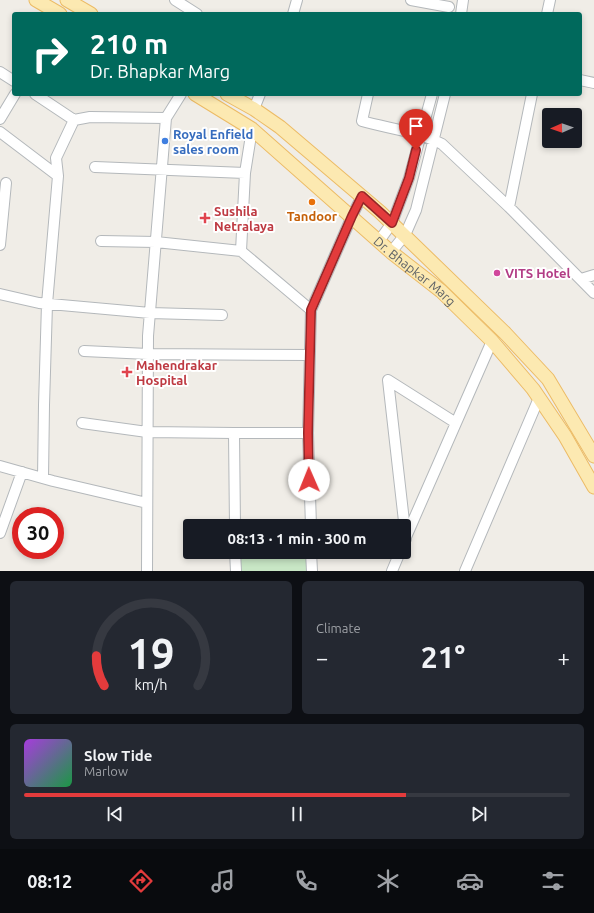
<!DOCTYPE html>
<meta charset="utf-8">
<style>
:root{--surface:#171b24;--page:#242831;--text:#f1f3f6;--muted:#9ea1a6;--line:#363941;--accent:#e33b3c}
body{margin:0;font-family:Ubuntu,sans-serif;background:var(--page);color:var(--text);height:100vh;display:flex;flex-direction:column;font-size:15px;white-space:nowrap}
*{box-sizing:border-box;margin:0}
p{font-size:13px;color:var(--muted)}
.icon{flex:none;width:22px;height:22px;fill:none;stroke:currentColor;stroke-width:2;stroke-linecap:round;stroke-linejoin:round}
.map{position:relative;height:571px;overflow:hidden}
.drawer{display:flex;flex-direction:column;gap:10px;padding:10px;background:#0d0f14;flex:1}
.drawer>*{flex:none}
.hud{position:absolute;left:12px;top:12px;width:570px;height:84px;border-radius:4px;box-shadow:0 2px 6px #0003;background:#00695c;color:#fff;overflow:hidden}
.needle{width:26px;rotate:268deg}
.buttons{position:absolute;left:542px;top:108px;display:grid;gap:8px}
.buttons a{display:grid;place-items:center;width:40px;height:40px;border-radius:4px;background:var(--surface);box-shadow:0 2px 6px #0003;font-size:20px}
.speed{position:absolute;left:12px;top:507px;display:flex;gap:8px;font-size:20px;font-weight:700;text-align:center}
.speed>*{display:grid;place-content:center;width:52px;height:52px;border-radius:50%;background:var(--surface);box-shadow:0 2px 6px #0003;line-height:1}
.speed .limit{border:6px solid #d22;background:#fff;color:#111}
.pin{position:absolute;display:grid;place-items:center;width:34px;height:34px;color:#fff;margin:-41px -17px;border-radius:50% 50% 50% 0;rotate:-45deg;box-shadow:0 0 4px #0007}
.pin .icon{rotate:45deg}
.me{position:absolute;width:44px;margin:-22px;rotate:359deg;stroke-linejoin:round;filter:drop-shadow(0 0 3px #0008)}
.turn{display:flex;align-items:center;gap:14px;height:84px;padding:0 12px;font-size:18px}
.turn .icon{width:52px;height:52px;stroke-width:2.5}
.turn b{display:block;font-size:28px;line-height:34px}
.big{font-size:30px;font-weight:600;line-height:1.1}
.drawer .widget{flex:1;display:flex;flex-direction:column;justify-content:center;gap:6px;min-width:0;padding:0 14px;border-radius:6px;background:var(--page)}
.drawer .dial{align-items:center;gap:0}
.dial svg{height:104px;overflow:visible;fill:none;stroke:var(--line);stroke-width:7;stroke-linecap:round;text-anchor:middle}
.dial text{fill:var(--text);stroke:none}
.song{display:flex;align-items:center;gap:12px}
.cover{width:48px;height:48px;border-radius:6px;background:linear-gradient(135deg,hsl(280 70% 55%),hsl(140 70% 35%))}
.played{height:4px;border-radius:2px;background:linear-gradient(90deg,var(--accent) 70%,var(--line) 70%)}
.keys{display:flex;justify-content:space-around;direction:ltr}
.heat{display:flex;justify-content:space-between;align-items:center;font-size:22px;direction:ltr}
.drawer .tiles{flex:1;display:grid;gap:10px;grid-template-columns:1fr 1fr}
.widget:last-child{grid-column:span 2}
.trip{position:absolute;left:183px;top:519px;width:228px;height:40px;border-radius:4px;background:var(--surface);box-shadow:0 2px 6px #0003;font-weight:600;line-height:40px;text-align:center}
.tabs{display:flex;height:64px;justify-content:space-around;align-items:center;background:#090b0e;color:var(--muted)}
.tabs .icon{width:28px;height:28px}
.tabs .current{color:var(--accent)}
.tabs b{font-size:18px;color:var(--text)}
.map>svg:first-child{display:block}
.green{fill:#c8e6c5}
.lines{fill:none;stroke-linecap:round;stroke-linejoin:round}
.minor-casing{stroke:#b4b8bb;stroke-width:12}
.major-casing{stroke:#ecbb65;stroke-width:15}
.minor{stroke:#fff;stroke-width:10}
.major{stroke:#fce9b1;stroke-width:13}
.route-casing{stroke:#942627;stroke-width:10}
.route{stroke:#e33b3c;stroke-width:7}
.shop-dot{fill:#3f7fe0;stroke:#fff;stroke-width:1.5}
.food-dot{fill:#e8710a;stroke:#fff;stroke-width:1.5}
.health-dot{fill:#e0444e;stroke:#fff;stroke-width:1.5}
.hotel-dot{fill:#d1479c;stroke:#fff;stroke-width:1.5}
.labels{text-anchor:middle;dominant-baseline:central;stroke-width:4;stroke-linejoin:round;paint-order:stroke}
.shop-label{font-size:13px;font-weight:bold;fill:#366cbe;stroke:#fff;text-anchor:start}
.health-label{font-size:13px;font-weight:bold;fill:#be3a42;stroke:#fff;text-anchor:start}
.food-label{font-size:13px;font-weight:bold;fill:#c56008;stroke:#fff}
.street-label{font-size:13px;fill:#5f6367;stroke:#fff}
.hotel-label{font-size:13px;font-weight:bold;fill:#b23c85;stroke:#fff;text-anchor:start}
</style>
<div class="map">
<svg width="594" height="571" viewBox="0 0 594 571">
<rect width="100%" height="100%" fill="#f0ede7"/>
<path class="green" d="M308 552V571H239V554Z"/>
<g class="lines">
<defs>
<path id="minor" d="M175 0 197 14
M411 0 449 7
M293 14 297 0
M461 14 463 0
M547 14 550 0
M0 72 14 81
M580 80 594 83
M35 94 74 120 56 158 58 176 47 304 44 405 43 478
M368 94 362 121C386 128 420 132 442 144L509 207
M532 94 509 207 594 293
M254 109 260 94
M0 119 15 94
M74 120 90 117 166 118
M0 132 58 176
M95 167 245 173
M101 241 156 242 241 251 245 173 252 129
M379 241 392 223 409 178 432 94
M0 245 6 183
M241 251 311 310
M391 252 405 235 416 210 445 94
M581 279 594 275
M0 294 39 303 150 313 222 315
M84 351 148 354 310 355
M82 423 147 432 234 433 235 526
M227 433H308
M0 466 53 481 147 503
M311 526 308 433 311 310 352 216 362 196
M0 533 22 472
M406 537 492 341
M406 539 388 380 456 423
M235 552 236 571
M311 552 312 571
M147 571 148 336 166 118 181 94
M392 571 400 552
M465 571 539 398"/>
<g id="major">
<path d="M36 0 60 14"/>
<path d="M67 0 91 14"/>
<path id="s1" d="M195 94 252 129 391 252 441 291 492 341 533 389 565 436 594 487"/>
<path d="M227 94 254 109 280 127 380 212 505 333 548 379 594 456"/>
</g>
</defs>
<use href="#minor" class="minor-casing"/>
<use href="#major" class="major-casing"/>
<use href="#minor" class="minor"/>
<use href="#major" class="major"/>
</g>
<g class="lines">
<defs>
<path id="route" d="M309 480 308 433 311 310 352 216 362 196 392 223 409 178 416 150"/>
</defs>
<use href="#route" class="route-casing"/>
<use href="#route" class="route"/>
</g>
<circle class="shop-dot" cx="165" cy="141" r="4"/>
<circle class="food-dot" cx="312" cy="202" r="4"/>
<g class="health-dot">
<path d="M203 212h4v4h4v4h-4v4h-4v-4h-4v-4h4z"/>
<path d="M125 366h4v4h4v4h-4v4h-4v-4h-4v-4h4z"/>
</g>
<circle class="hotel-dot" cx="497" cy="273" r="4"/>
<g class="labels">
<g class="shop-label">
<text x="173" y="134">Royal Enfield<tspan x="173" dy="15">sales room</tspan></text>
</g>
<g class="health-label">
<text x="214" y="211">Sushila<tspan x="214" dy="15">Netralaya</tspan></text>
<text x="136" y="365">Mahendrakar<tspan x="136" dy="15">Hospital</tspan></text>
</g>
<g class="food-label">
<text x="312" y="216">Tandoor</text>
</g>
<g class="street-label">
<text stroke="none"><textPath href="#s1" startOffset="283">Dr. Bhapkar Marg</textPath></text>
</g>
<g class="hotel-label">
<text x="505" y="273">VITS Hotel</text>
</g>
</g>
</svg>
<div class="buttons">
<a><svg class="needle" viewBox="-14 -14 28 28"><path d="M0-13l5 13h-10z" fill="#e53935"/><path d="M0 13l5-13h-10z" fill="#9ea1a6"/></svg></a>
</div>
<div class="speed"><div class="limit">30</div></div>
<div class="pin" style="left:416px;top:150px;background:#d93025"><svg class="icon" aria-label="arrive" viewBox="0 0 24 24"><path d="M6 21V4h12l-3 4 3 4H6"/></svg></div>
<svg class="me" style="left:309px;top:480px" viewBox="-20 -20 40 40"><circle r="19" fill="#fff"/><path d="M0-13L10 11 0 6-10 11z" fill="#e33b3c"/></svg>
<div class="trip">08:13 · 1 min · 300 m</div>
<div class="hud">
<div class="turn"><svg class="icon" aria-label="right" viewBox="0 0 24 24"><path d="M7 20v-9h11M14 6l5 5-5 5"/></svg><div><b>210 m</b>Dr. Bhapkar Marg</div></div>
</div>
</div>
<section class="drawer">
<div class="tiles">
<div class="widget dial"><svg viewBox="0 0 100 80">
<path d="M14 69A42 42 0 1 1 86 69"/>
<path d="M14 69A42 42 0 0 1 8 46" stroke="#e33b3c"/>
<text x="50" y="56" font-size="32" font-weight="700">19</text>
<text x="50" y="72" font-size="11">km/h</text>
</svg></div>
<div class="widget"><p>Climate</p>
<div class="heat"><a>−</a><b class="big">21°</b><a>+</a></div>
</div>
<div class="widget">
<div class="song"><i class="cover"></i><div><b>Slow Tide</b><p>Marlow</p></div></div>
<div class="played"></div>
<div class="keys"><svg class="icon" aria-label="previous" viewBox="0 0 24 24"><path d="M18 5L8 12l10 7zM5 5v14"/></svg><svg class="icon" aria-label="pause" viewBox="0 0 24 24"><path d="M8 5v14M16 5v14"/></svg><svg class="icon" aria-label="next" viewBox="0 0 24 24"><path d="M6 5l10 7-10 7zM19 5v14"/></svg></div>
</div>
</div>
</section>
<nav class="tabs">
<b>08:12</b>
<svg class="icon current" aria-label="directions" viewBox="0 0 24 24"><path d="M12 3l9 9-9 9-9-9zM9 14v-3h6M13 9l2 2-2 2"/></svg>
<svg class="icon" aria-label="music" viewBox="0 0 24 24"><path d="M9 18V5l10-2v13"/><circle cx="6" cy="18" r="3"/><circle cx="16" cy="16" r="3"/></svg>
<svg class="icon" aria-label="phone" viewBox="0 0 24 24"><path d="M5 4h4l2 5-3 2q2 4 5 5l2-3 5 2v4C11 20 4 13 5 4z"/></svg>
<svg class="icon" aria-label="climate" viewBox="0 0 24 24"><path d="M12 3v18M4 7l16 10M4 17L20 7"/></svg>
<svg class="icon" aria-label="car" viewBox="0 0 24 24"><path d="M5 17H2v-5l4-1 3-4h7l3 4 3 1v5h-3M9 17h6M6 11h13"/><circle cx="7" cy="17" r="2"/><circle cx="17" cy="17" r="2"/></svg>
<svg class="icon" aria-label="filters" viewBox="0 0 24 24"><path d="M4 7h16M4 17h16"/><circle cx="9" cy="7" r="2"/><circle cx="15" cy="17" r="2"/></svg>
</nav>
